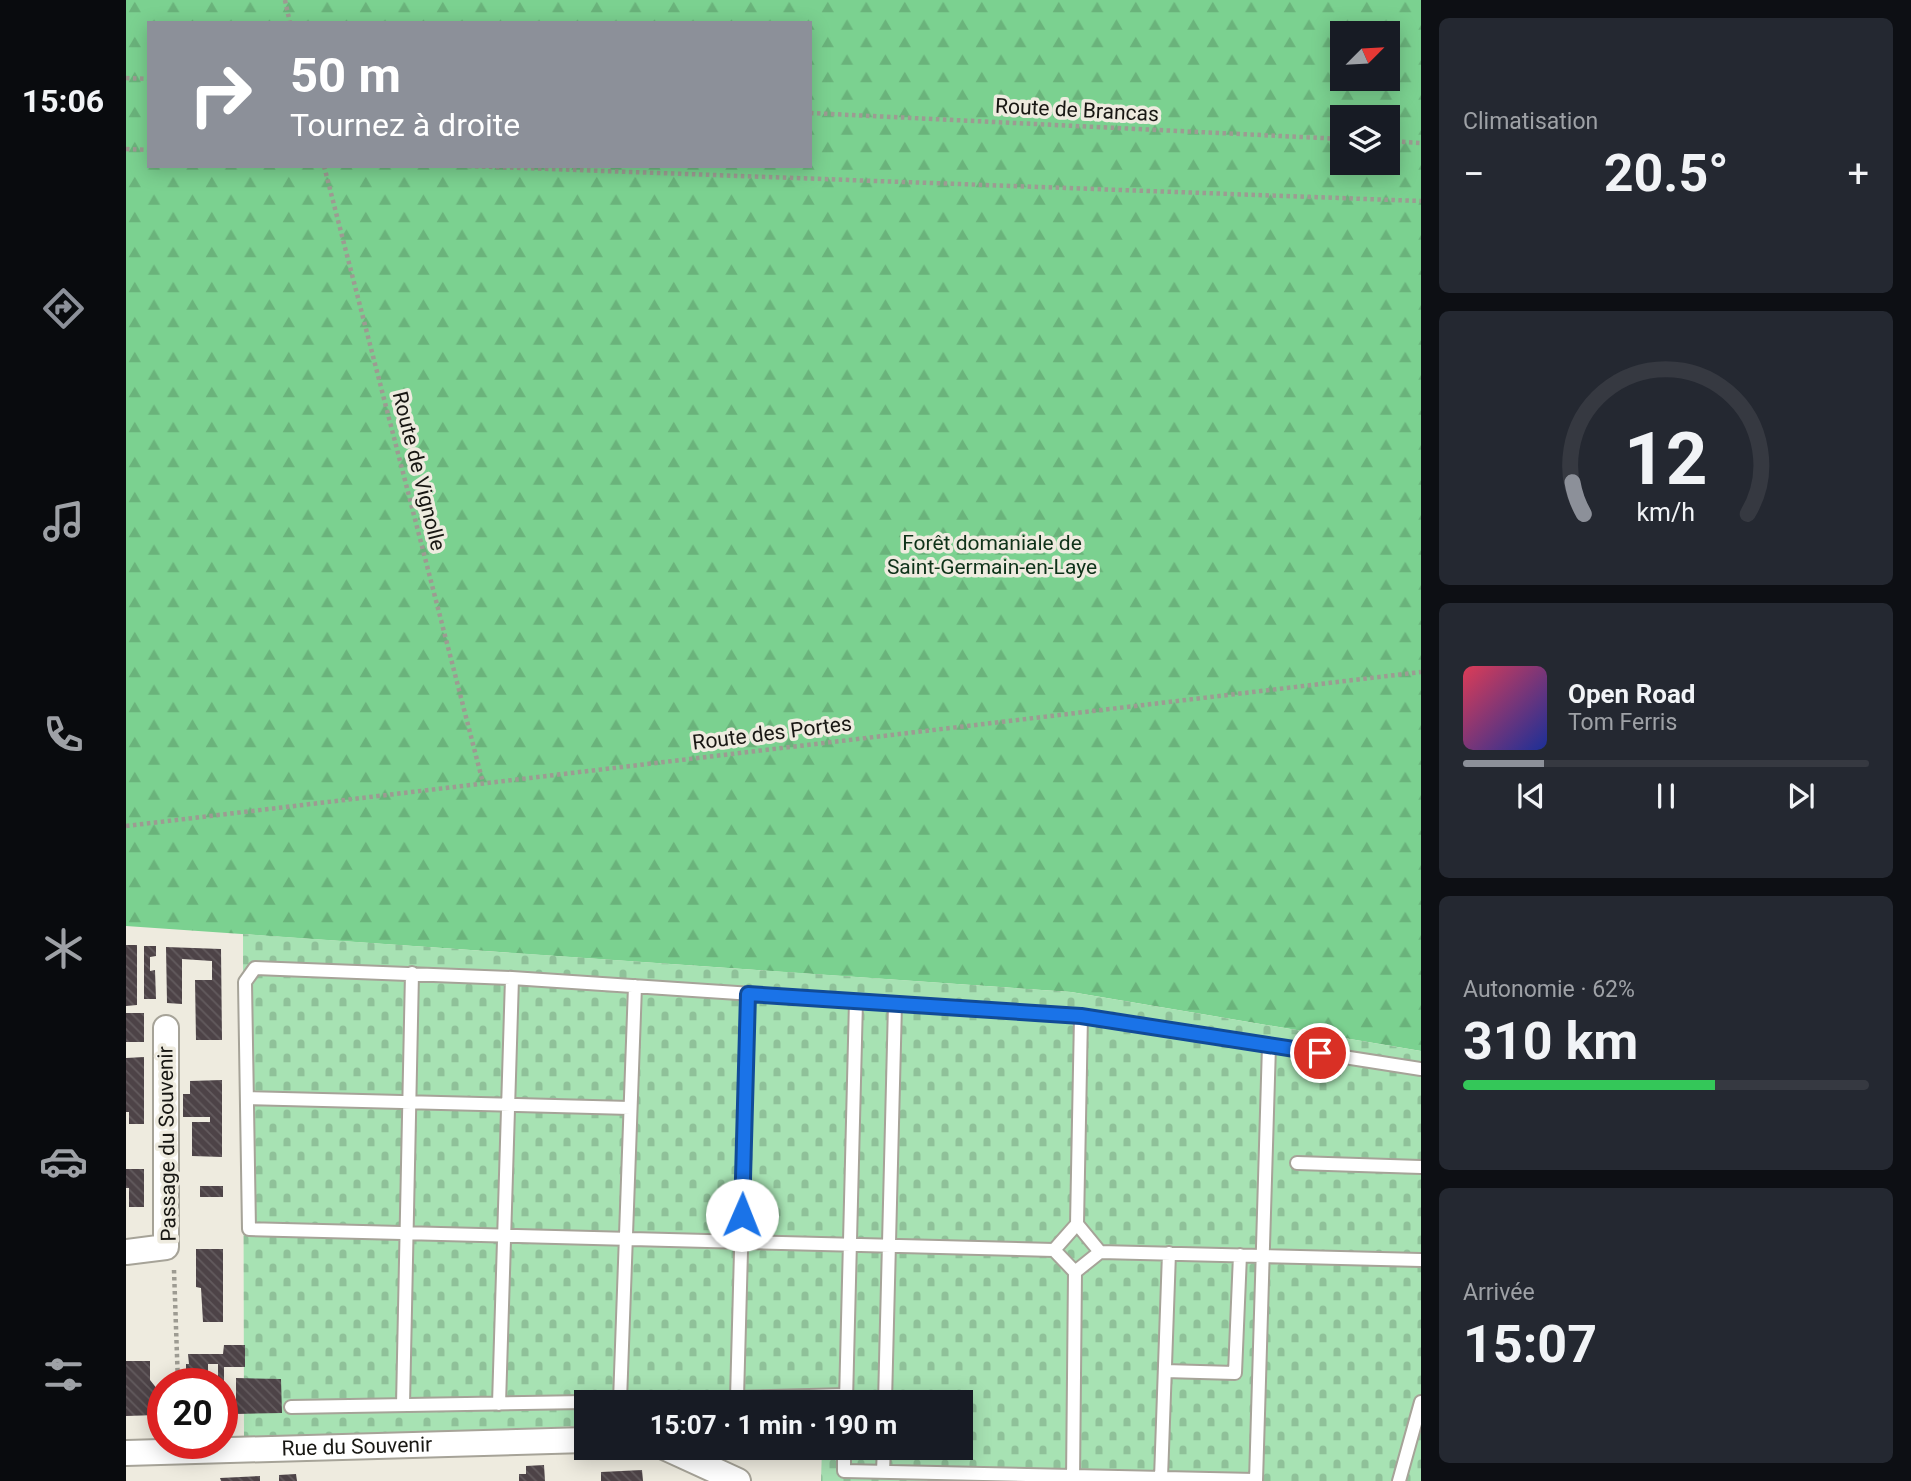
<!DOCTYPE html>
<html lang="fr">
<meta charset="utf-8">
<style>
:root{--surface:#171b24;--page:#242831;--text:#f1f3f6;--muted:#9ea1a6;--line:#363941;--accent:#8c9099}
body{margin:0;font-family:Roboto,sans-serif;background:var(--page);color:var(--text);height:100vh;display:flex;flex-direction:column;font-size:26px;white-space:nowrap}
*{box-sizing:border-box;margin:0}
p{font-size:23px;color:var(--muted)}
.icon{flex:none;width:38px;height:38px;fill:none;stroke:currentColor;stroke-width:2;stroke-linecap:round;stroke-linejoin:round}
.map{position:relative;flex:1;overflow:hidden}
.panel{display:flex;flex-direction:column;gap:18px;padding:18px;background:#0d0f14;width:490px}
.panel>*{flex:none}
.hud{position:absolute;left:21px;top:21px;width:665px;height:147px;border-radius:0px;box-shadow:0 4px 18px #0003;background:#8c9099;color:#fff;overflow:hidden}
.needle{width:46px;rotate:66deg}
.buttons{position:absolute;left:1204px;top:21px;display:grid;gap:14px}
.buttons a{display:grid;place-items:center;width:70px;height:70px;border-radius:0px;background:var(--surface);box-shadow:0 4px 18px #0003;font-size:35px}
.speed{position:absolute;left:21px;top:1368px;display:flex;gap:14px;font-size:35px;font-weight:700;text-align:center}
.speed>*{display:grid;place-content:center;width:91px;height:91px;border-radius:50%;background:var(--surface);box-shadow:0 4px 18px #0003;line-height:1}
.speed .limit{border:10px solid #d22;background:#fff;color:#111}
.pin{position:absolute;display:grid;place-items:center;width:60px;height:60px;color:#fff;margin:-30px;border:4px solid #fff;border-radius:50%;box-shadow:0 2px 7px #0007}
.me{position:absolute;width:77px;margin:-38px;rotate:1deg;stroke-linejoin:round;filter:drop-shadow(0 0 5px #0008)}
.turn{display:flex;align-items:center;gap:24px;height:147px;padding:0 28px;font-size:32px}
.turn .icon{width:91px;height:91px;stroke-width:2.5}
.turn b{display:block;font-size:49px;line-height:60px}
.big{font-size:52px;font-weight:700;line-height:1.1}
.panel .card{flex:1;display:flex;flex-direction:column;justify-content:center;gap:10px;min-width:0;padding:0 24px;border-radius:10px;background:var(--page)}
.panel .dial{align-items:center;gap:0}
.dial svg{height:182px;overflow:visible;fill:none;stroke:var(--line);stroke-width:7;stroke-linecap:round;text-anchor:middle}
.dial text{fill:var(--text);stroke:none}
.song{display:flex;align-items:center;gap:21px}
.cover{width:84px;height:84px;border-radius:10px;background:linear-gradient(135deg,hsl(350 70% 55%),hsl(230 70% 35%))}
.played{height:7px;border-radius:4px;background:linear-gradient(90deg,var(--accent) 20%,var(--line) 20%)}
.keys{display:flex;justify-content:space-around;direction:ltr}
.heat{display:flex;justify-content:space-between;align-items:center;font-size:38px;direction:ltr}
.charge{height:10px;border-radius:5px;background:linear-gradient(90deg,#34c759 62%,var(--line) 0)}
.trip{position:absolute;left:448px;top:1390px;width:399px;height:70px;border-radius:0px;background:var(--surface);box-shadow:0 4px 18px #0003;font-weight:700;line-height:70px;text-align:center}
main{display:flex;flex:1;min-height:0}
.tab-bar{display:flex;flex-direction:column;width:126px;justify-content:space-around;align-items:center;background:#090b0e;color:var(--muted)}
.tab-bar .icon{width:49px;height:49px}
.tab-bar .selected{color:var(--accent)}
.tab-bar b{font-size:32px;color:var(--text)}
.map>svg:first-child{display:block}
.forest{fill:url(#forest-firs);fill-rule:evenodd}
.cemetery{fill:url(#cemetery-stones)}
.building{fill:url(#building-back-hatch)}
.lines{fill:none;stroke-linecap:round;stroke-linejoin:round}
.service-casing{stroke:#a6a398;stroke-width:16}
.minor-casing{stroke:#a6a398;stroke-width:28}
.path{stroke:#9d9b92;stroke-width:4.5;stroke-dasharray:3.5 3.5;stroke-linecap:butt}
.service{stroke:#fff;stroke-width:12}
.minor{stroke:#fff;stroke-width:24}
.route-casing{stroke:#114b97;stroke-width:18}
.route{stroke:#1a73e8;stroke-width:12}
.labels{text-anchor:middle;dominant-baseline:central;stroke-width:7;stroke-linejoin:round;paint-order:stroke}
.street-label{font-size:21px;fill:#181713;stroke:#eeebdf}
.park-label{font-size:21px;fill:#0e3219;stroke:#eeebdf}
</style>
<main>
<nav class="tab-bar">
<b>15:06</b>
<svg class="icon selected" aria-label="directions" viewBox="0 0 24 24"><path d="M12 3l9 9-9 9-9-9zM9 14v-3h6M13 9l2 2-2 2"/></svg>
<svg class="icon" aria-label="music" viewBox="0 0 24 24"><path d="M9 18V5l10-2v13"/><circle cx="6" cy="18" r="3"/><circle cx="16" cy="16" r="3"/></svg>
<svg class="icon" aria-label="phone" viewBox="0 0 24 24"><path d="M5 4h4l2 5-3 2q2 4 5 5l2-3 5 2v4C11 20 4 13 5 4z"/></svg>
<svg class="icon" aria-label="climate" viewBox="0 0 24 24"><path d="M12 3v18M4 7l16 10M4 17L20 7"/></svg>
<svg class="icon" aria-label="car" viewBox="0 0 24 24"><path d="M5 17H2v-5l4-1 3-4h7l3 4 3 1v5h-3M9 17h6M6 11h13"/><circle cx="7" cy="17" r="2"/><circle cx="17" cy="17" r="2"/></svg>
<svg class="icon" aria-label="filters" viewBox="0 0 24 24"><path d="M4 7h16M4 17h16"/><circle cx="9" cy="7" r="2"/><circle cx="15" cy="17" r="2"/></svg>
</nav>
<div class="map">
<svg width="1295" height="1481" viewBox="0 0 1295 1481">
<defs>
<pattern id="forest-firs" width="22" height="20" patternUnits="userSpaceOnUse" patternTransform="scale(1.75)"><rect width="22" height="20" fill="#7bd190"/><path d="M5 1l3.5 6h-7zM16 11l3.5 6h-7z" fill="#6ab37b"/></pattern>
<pattern id="cemetery-stones" width="16" height="16" patternUnits="userSpaceOnUse" patternTransform="scale(1.75)"><rect width="16" height="16" fill="#a7e2b3"/><path d="M2 7V4a2 2 0 0 1 4 0v3zM10 15v-3a2 2 0 0 1 4 0v3z" fill="#8fc199"/></pattern>
<pattern id="building-back-hatch" width="6" height="6" patternUnits="userSpaceOnUse" patternTransform="scale(1.75)"><rect width="6" height="6" fill="#4d4347"/><path d="M-1 5l2 2M0 0l6 6M5-1l2 2" fill="none" stroke="#635b5e"/></pattern>
</defs>
<rect width="100%" height="100%" fill="#eeebdf"/>
<path class="forest" d="M0 0H1295V1051L945 992 0 926ZM23 23H684V166H23ZM1216 33H1262V79H1216ZM1216 117H1262V163H1216Z"/>
<path class="cemetery" d="M117 934 945 992 1295 1051V1481H695L696 1447H835V1402H460V1426L118 1438Z"/>
<path class="building" d="M0 945H11V1005L0 1006Z
M18 946H30V956L24 957V971L29 970 30 999H18Z
M40 947 95 949 96 1040H70L69 980H86V961L56 959V1004L41 1003Z
M0 1013H18V1042H0Z
M18 1057V1124H3V1112H0V1058Z
M96 1080V1157L66 1156V1122H84V1117H57V1094H64V1081Z
M0 1169H18V1207H3V1188H0Z
M74 1186H97V1197H74Z
M70 1249H97V1322H77L75 1288 70 1287Z
M98 1345H119V1367H98V1384H58V1380H92V1364H82V1375H60V1364H63L62 1354H97Z
M0 1361H24V1380L32 1390V1415L0 1416Z
M110 1378 155 1379 156 1413 110 1414Z
M418 1465 419 1481H393V1474H400V1466Z
M516 1470 517 1481H475V1472Z
M170 1474 171 1481H153V1475Z
M134 1476V1481H95L94 1478Z"/>
<g class="lines">
<defs>
<path id="service" d="M509 986 494 1401 720 1395
M121 1098 504 1108
M1171 1163 1295 1167
M951 1224 955 1016
M928 1250 123 1229 119 982 129 968 386 978 955 1016 1295 1069
M974 1252 951 1224 928 1250 949 1272 974 1252 1295 1260
M1039 1371 1109 1373 1114 1255
M611 1398 622 994
M720 1401 730 1001
M465 1402 494 1401
M759 1402 769 1004
M373 1404 386 978
M277 1405 286 973
M165 1407 460 1402
M718 1447V1471L1129 1480
M757 1471 758 1447
M1035 1478 1043 1253
M947 1481 949 1272
M1130 1481 1143 1045
M1273 1481 1295 1402"/>
<g id="minor">
<path d="M0 1252 40 1247V1028"/>
<path d="M538 1447 612 1481"/>
<path id="s1" d="M0 1453 460 1440"/>
</g>
</defs>
<use href="#service" class="service-casing"/>
<use href="#minor" class="minor-casing"/>
<path class="path" d="M159 0 164 23
M0 78 23 79
M684 113 1216 139
M1262 141 1295 143
M0 149 23 150
M198 166 357 783
M342 166 1295 201
M0 826 1295 672
M48 1270 52 1384"/>
<use href="#service" class="service"/>
<use href="#minor" class="minor"/>
</g>
<g class="lines">
<defs>
<path id="route" d="M616 1215 622 994 955 1016 1194 1053"/>
</defs>
<use href="#route" class="route-casing"/>
<use href="#route" class="route"/>
</g>
<g class="labels">
<g class="street-label">
<text transform="translate(951 110) rotate(3)">Route de Brancas</text>
<text transform="translate(293 471) rotate(76)">Route de Vignolle</text>
<text transform="translate(646 733) rotate(-7)">Route des Portes</text>
<text transform="translate(41 1144) rotate(-91)">Passage du Souvenir</text>
<text stroke="none"><textPath href="#s1" startOffset="231">Rue du Souvenir</textPath></text>
</g>
<g class="park-label">
<text x="866" y="543">Forêt domaniale de<tspan x="866" dy="24">Saint-Germain-en-Laye</tspan></text>
</g>
</g>
</svg>
<div class="buttons">
<a><svg class="needle" viewBox="-14 -14 28 28"><path d="M0-13l5 13h-10z" fill="#e53935"/><path d="M0 13l5-13h-10z" fill="#9ea1a6"/></svg></a>
<a><svg class="icon" aria-label="layers" viewBox="0 0 24 24"><path d="M12 4l9 5-9 5-9-5zM3 14l9 5 9-5"/></svg></a>
</div>
<div class="speed"><div class="limit">20</div></div>
<div class="pin" style="left:1194px;top:1053px;background:#d93025"><svg class="icon" aria-label="arrive" viewBox="0 0 24 24"><path d="M6 21V4h12l-3 4 3 4H6"/></svg></div>
<svg class="me" style="left:616px;top:1215px" viewBox="-20 -20 40 40"><circle r="19" fill="#fff"/><path d="M0-13L10 11 0 6-10 11z" fill="#1a73e8"/></svg>
<div class="trip">15:07 · 1 min · 190 m</div>
<div class="hud">
<div class="turn"><svg class="icon" aria-label="right" viewBox="0 0 24 24"><path d="M7 20v-9h11M14 6l5 5-5 5"/></svg><div><b>50 m</b>Tournez à droite</div></div>
</div>
</div>
<section class="panel">
<div class="card"><p>Climatisation</p>
<div class="heat"><a>−</a><b class="big">20.5°</b><a>+</a></div>
</div>
<div class="card dial"><svg viewBox="0 0 100 80">
<path d="M14 69A42 42 0 1 1 86 69"/>
<path d="M14 69A42 42 0 0 1 9 55" stroke="#8c9099"/>
<text x="50" y="56" font-size="32" font-weight="700">12</text>
<text x="50" y="72" font-size="11">km/h</text>
</svg></div>
<div class="card">
<div class="song"><i class="cover"></i><div><b>Open Road</b><p>Tom Ferris</p></div></div>
<div class="played"></div>
<div class="keys"><svg class="icon" aria-label="previous" viewBox="0 0 24 24"><path d="M18 5L8 12l10 7zM5 5v14"/></svg><svg class="icon" aria-label="pause" viewBox="0 0 24 24"><path d="M8 5v14M16 5v14"/></svg><svg class="icon" aria-label="next" viewBox="0 0 24 24"><path d="M6 5l10 7-10 7zM19 5v14"/></svg></div>
</div>
<div class="card"><p>Autonomie · 62%</p><b class="big">310 km</b><div class="charge"></div></div>
<div class="card"><p>Arrivée</p><b class="big">15:07</b></div>
</section>
</main>
